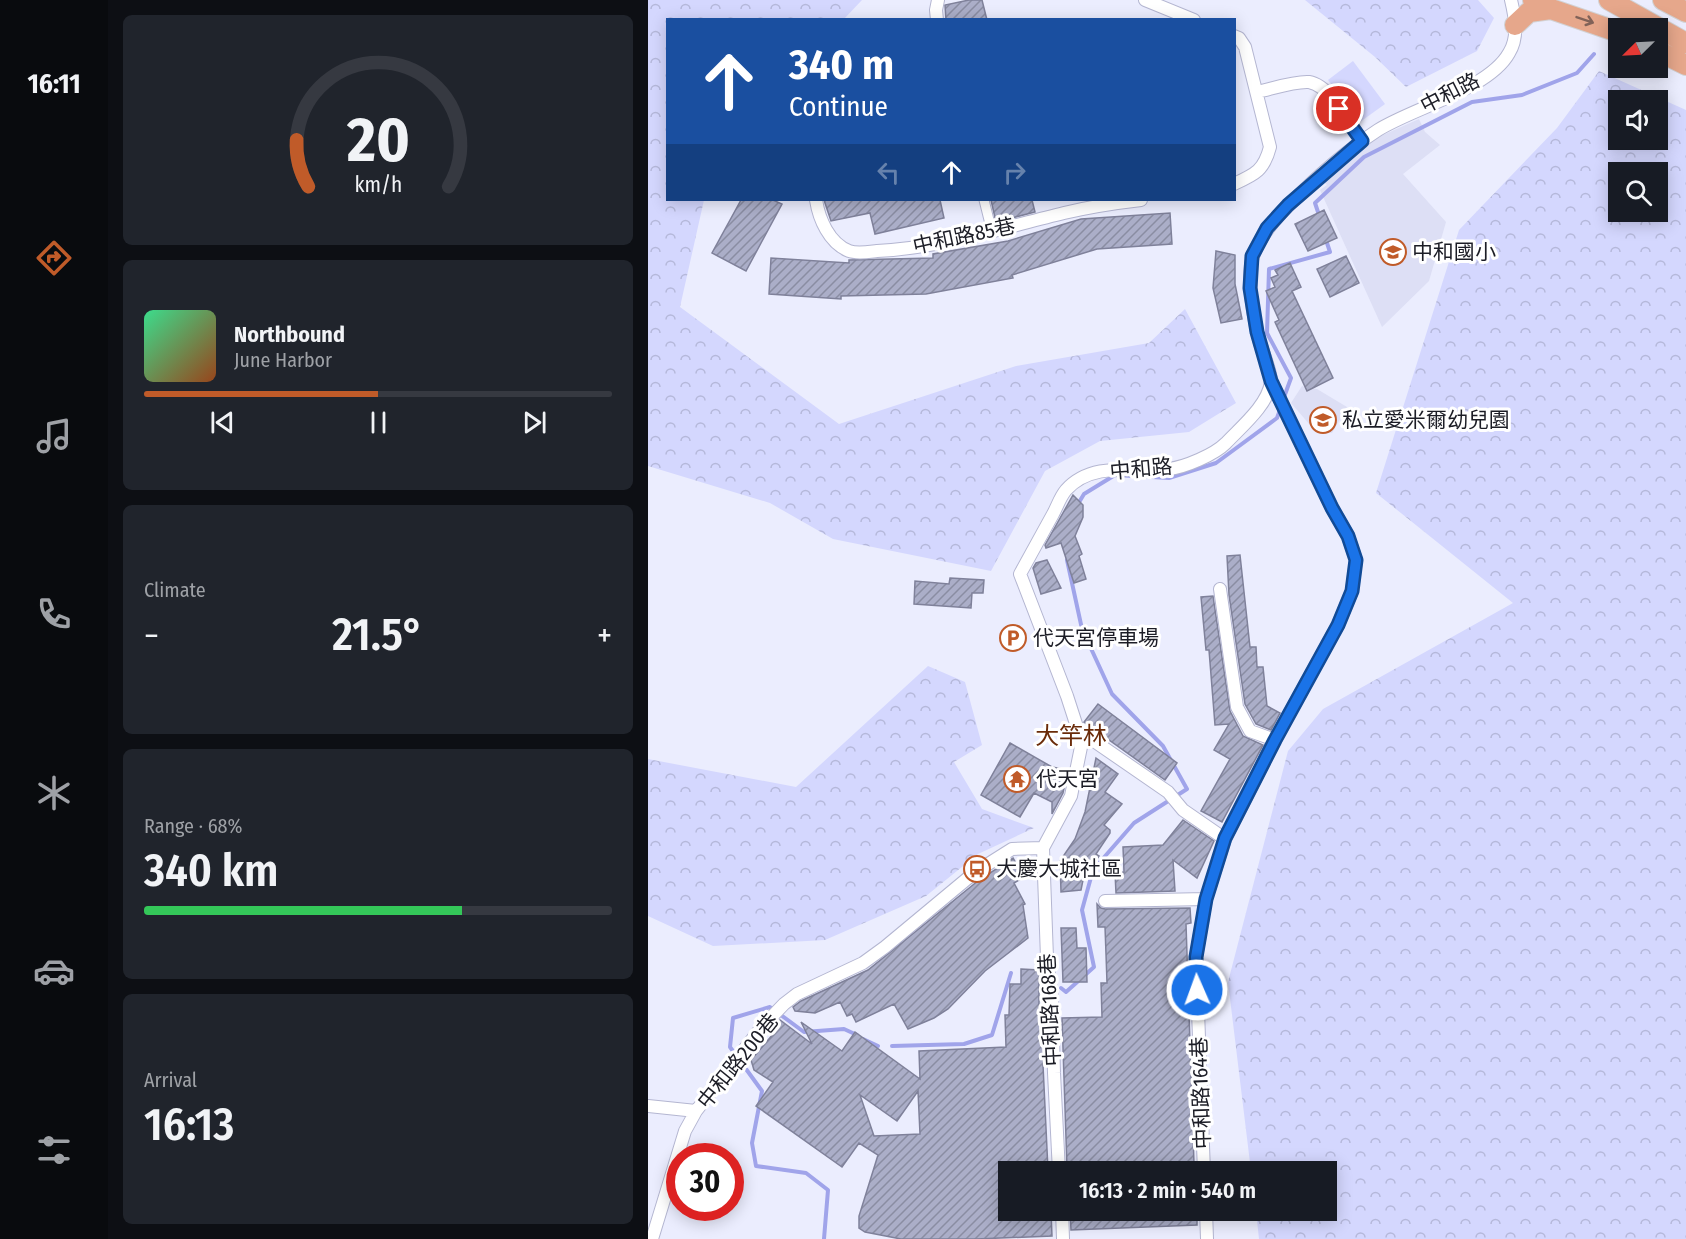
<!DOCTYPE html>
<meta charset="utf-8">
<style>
:root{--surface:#171b24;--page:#20242c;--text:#f1f3f6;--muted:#9ea1a6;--line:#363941;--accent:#c05b29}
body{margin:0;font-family:"Fira Sans Condensed","Noto Sans TC",sans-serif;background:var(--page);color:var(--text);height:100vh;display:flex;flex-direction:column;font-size:22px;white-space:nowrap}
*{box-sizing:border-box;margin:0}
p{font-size:20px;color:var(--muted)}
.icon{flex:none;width:33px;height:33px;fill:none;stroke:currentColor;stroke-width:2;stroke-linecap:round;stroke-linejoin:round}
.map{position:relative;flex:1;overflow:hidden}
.panel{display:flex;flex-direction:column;gap:15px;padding:15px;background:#0d0f14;width:540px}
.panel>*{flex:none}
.hud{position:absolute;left:18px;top:18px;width:570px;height:183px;border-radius:0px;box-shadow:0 3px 15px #0003;background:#1a4fa0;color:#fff;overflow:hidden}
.needle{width:39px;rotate:246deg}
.tools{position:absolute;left:960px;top:18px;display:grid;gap:12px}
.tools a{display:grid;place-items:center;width:60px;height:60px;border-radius:0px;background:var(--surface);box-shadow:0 3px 15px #0003;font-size:30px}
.speed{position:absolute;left:18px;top:1143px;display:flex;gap:12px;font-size:30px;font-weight:700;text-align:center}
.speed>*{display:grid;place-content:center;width:78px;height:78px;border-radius:50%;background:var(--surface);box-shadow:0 3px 15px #0003;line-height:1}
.speed .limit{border:9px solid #d22;background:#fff;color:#111}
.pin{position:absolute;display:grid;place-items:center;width:51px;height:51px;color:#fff;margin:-26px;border:3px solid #fff;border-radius:50%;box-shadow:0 2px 6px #0007}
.me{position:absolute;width:66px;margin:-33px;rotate:358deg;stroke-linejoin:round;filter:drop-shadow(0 0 4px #0008)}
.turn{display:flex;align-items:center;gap:21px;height:126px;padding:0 24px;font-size:27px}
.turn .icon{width:78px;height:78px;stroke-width:2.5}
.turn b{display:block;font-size:42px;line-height:51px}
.lanes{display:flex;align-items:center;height:57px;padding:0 24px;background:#0003;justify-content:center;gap:30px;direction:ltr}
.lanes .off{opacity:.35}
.big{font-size:45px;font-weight:600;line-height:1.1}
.panel .widget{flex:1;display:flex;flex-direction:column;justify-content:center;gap:9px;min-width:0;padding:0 21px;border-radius:9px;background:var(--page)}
.panel .dial{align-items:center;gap:0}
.dial svg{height:156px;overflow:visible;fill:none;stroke:var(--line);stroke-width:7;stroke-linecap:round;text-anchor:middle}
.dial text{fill:var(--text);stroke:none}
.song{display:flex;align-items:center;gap:18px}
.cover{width:72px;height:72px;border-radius:9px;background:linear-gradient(135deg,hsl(150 70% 55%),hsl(20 70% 35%))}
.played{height:6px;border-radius:3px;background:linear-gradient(90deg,var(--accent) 50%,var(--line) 50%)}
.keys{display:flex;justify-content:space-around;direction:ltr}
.heat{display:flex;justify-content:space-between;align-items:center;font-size:33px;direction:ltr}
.charge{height:9px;border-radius:4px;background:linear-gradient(90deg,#34c759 68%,var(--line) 0)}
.trip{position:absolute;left:350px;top:1161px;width:339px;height:60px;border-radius:0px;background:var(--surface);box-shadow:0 3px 15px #0003;font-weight:600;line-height:60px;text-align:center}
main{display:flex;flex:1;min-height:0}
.tabs{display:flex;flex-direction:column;width:108px;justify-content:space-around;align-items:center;background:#090b0e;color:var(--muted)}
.tabs .icon{width:42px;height:42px}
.tabs .active{color:var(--accent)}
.tabs b{font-size:27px;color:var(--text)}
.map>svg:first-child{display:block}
.built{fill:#dddff5}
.grass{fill:#d4d7fe}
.forest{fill:url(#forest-crowns);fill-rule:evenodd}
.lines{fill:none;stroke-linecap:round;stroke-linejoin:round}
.stream{stroke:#a0a4ea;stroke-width:4}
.building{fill:url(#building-hatch);stroke:#7f819a;stroke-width:1.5;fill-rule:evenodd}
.pedestrian-casing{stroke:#b4b6d1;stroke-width:11}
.minor-casing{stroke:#b4b6d1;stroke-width:14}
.primary-casing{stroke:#d2d2d4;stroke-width:22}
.pedestrian{stroke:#fff;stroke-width:9}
.minor{stroke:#fff;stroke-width:12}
.primary{stroke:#e6a78b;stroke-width:20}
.oneway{stroke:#816258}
.route-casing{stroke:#114b97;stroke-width:15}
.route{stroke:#1a73e8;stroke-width:10}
.labels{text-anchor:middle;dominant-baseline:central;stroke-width:6;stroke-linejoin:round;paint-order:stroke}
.street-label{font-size:21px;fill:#1c1d26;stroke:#fff}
.poi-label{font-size:21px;fill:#1c1d26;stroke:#fff;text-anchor:start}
.quarter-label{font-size:24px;fill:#6a2b09;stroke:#fff}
</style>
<main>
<nav class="tabs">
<b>16:11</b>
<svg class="icon active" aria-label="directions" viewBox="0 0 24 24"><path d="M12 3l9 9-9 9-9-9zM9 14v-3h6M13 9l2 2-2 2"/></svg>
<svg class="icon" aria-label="music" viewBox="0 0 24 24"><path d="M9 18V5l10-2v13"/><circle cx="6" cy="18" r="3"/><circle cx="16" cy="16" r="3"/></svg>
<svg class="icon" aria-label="phone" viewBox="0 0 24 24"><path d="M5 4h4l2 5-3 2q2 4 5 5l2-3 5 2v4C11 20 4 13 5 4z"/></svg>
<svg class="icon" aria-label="climate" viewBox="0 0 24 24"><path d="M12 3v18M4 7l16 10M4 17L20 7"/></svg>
<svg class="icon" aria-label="car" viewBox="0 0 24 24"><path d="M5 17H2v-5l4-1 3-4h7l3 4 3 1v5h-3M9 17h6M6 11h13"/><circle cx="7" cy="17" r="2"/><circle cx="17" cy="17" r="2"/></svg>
<svg class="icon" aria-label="filters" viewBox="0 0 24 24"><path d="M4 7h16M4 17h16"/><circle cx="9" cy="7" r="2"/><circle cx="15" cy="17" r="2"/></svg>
</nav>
<section class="panel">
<div class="widget dial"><svg viewBox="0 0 100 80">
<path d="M14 69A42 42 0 1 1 86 69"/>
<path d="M14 69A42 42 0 0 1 8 45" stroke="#c05b29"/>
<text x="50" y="56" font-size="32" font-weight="700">20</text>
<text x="50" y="72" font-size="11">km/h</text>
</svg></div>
<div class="widget">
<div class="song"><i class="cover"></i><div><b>Northbound</b><p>June Harbor</p></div></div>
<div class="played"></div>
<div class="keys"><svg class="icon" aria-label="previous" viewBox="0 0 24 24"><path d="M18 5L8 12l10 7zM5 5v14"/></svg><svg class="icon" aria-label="pause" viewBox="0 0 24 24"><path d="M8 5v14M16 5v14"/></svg><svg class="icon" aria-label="next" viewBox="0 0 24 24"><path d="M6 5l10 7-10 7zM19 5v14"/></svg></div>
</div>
<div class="widget"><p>Climate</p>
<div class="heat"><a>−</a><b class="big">21.5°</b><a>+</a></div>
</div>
<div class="widget"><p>Range · 68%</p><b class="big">340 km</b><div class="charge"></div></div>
<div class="widget"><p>Arrival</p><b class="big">16:13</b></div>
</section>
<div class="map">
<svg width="1038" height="1239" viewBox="0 0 1038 1239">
<defs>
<pattern id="forest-crowns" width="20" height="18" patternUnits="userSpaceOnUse" patternTransform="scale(1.5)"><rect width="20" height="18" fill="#d4d7fe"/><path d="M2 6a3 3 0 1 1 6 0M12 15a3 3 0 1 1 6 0" fill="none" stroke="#b5b8da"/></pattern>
<pattern id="building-hatch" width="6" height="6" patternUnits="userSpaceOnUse" patternTransform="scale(1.5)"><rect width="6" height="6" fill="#abaec8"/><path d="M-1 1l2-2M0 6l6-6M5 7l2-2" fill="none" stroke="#8a8da2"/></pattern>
</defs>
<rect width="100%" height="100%" fill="#ebedfe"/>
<path class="built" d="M771 119 777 132 792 145 755 174 798 222 781 281 734 327 672 190 679 185 676 182 718 146 735 135Z
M654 386 669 389 699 407 684 433H669L643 403Z"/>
<path class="grass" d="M705 61 737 104 712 122 680 80Z"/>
<path class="forest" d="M0 0H214L196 19 20 20V200H56L32 307 191 424 368 366 501 343 537 309 588 403 541 432 452 441 397 471 343 571 185 539 122 503 0 466Z
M657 0H830L846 18 829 51 758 87 727 57Z
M951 71 1038 110V1239H611L608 1211 678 1210V1172L603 1171 580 982 640 751 675 709 865 603 728 493 811 230 909 128ZM970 100H1010V140H970ZM970 172H1010V212H970Z
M280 666 317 682 334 745 306 762 334 809 386 828 330 854 278 896 177 940 65 946 0 916V759L148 787Z"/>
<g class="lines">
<path class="stream" d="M671 215 667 203 716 157 824 102 874 95 929 73 946 54
M635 400 643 378 619 333 621 269 682 252 678 240
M430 504 436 494 467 475 521 478 568 463 629 418 633 407
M413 988 418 992 446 967 434 910 445 870 486 823 539 789 515 746 464 694 434 629 419 560
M215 1039 230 1046
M244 1046 316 1044 344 1035 363 973
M176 1239 180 1190 158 1173 108 1166 104 1143 114 1091 82 1047 85 1018 122 1007 156 1032 196 1029 209 1035"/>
</g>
<path class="building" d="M321 0H334L339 20H298L297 5Z
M93 200H125L134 204 98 271 64 253Z
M176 200H292L296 218 227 234 222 213 183 221Z
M343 200H384L387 212 348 222Z
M676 210 689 238 660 251 647 224Z
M522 213 524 244 449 249 364 275 365 278 278 294 193 296V299L121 294 123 258 201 263V260L285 258V254L360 241 433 219Z
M568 251 587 255V284L594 319 573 323 565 288Z
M698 256 711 283 682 297 669 269Z
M642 263 653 287 644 291 685 378 659 391 627 322 631 320 618 291 627 287 623 278 630 275 627 270Z
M425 495 435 505V517L427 536 434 554 431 556 438 579 426 583 413 543 398 548 397 545Z
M592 555 602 647H608L609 667H615L619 706 632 713 623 730 608 724 597 704 581 595 579 556Z
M399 560 413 588 393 594 385 568 388 563Z
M302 578 336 580 335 593H324L323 608 266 604 267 581 301 584Z
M565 596 582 711 595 736 615 745 574 822 553 811 582 759 566 750 581 724 567 725 561 650H558L553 597Z
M450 704 529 763 517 780 436 722Z
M362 743 404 767 420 770 415 793 404 814V802L386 793 372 817 333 795Z
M448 758 470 774 457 792 474 804 456 825 462 830V833L448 854 451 856 435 880 433 890 413 892 412 861 427 839 437 812Z
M535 820 566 841 549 878 525 860 527 891 468 893 467 873 476 872 475 847 515 845Z
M365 858 376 877 366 883 377 904 375 905 380 938 337 971 300 1009 286 1018 260 1029 246 1004 208 1022 204 1014 199 1016 192 1002 167 1013 147 1011 145 1007 153 1001 220 970 331 880Z
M449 904 453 908 457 909 542 908 543 923 538 924 546 1164 419 1168 414 1018 454 1017 453 983H459L458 954 457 927H450Z
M413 928H428L429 948H438L439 982H415Z
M373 969 391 970V1015H393L394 1045H397L398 1065H395L400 1170 360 1171V1213L403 1211 404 1236 328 1239H253L217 1232 211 1228V1216L230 1155 211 1143 194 1167 108 1106 125 1082 106 1070 103 1060 126 1033 122 1030 132 1020 164 1044 153 1022 194 1051 207 1032 272 1079 271 1051 358 1047 357 1015H361L362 984H373ZM270 1091 272 1134 226 1136 212 1095 249 1121Z
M422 1210H549V1225L423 1230Z"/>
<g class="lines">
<defs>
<path id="pedestrian" d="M336 200 344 232"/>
<path id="minor" d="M497 0 546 20
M289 20 288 10 290 0
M586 36 591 38 597 47 622 147C616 170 608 174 586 184
M609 92C624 89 645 81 661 82 682 85 702 124 714 141
M168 200C171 219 181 243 201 251 209 254 220 252 229 251 293 248 354 228 416 213 441 207 467 203 493 200
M572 589 589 707 602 731 627 740
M430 730 520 792 535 810 577 839 558 899 548 957 556 1172
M577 839 627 740 690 625 704 591 708 560 700 536 684 508 623 381
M395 848 423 796 433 747 430 730 419 696 372 574C383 554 394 534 405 514 409 507 412 497 418 490 444 461 486 472 521 469 537 467 566 455 578 443 593 427 620 405 623 382 624 374 615 352 612 343 606 322 597 274 606 254 613 235 626 220 640 206 666 179 698 151 730 130 765 108 841 89 861 53 871 37 867 17 863 0
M395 848 399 958 404 999 406 1073 411 1172
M457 901 558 899
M0 1106 48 1111
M414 1210 415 1239
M558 1210 559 1239
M4 1239 37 1131 48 1111 113 1028 136 1004 149 994 215 963 237 947 326 873 364 849 395 848"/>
<path id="primary" d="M885 0 903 9 970 32
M961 0 1038 43
M1015 0 1038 12
M867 25 881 12 903 9
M1010 51 1038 65"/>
</defs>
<use href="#pedestrian" class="pedestrian-casing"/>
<use href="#minor" class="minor-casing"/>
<use href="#primary" class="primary-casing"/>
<use href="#pedestrian" class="pedestrian"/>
<use href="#minor" class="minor"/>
<use href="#primary" class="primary"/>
</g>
<defs><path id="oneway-shaft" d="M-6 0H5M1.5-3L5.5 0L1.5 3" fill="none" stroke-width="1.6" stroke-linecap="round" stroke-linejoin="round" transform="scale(1.5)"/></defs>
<use class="oneway" href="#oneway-shaft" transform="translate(937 20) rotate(19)"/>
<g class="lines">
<defs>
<path id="route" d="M549 990 548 957 558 899 577 838 627 740 690 625 704 591 708 560 700 536 684 508 623 381 609 332 602 288 604 256 619 228 640 205 714 141 691 109"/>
</defs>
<use href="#route" class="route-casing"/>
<use href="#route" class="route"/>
</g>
<defs>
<symbol id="school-ring" viewBox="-11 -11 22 22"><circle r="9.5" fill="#fff" stroke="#c05b29" stroke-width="1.5"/><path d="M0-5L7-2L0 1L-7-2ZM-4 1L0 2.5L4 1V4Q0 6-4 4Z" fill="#c05b29"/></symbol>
<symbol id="parking-ring" viewBox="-11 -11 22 22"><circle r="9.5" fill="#fff" stroke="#c05b29" stroke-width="1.5"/><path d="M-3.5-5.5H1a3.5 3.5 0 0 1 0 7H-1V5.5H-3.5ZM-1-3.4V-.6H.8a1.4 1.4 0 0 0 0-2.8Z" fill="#c05b29"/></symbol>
<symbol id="temple-ring" viewBox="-11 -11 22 22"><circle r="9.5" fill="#fff" stroke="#c05b29" stroke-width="1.5"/><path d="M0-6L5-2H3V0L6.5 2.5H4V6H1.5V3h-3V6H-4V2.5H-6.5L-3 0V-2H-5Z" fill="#c05b29"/></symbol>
<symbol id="bus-ring" viewBox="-11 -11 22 22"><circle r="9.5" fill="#fff" stroke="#c05b29" stroke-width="1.5"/><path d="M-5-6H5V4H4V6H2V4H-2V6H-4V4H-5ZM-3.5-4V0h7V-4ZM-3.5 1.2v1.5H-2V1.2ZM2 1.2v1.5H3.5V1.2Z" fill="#c05b29"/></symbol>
</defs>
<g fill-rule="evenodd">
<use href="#school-ring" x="730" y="237" width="30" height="30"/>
<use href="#school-ring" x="660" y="405" width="30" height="30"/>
<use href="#parking-ring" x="350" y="623" width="30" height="30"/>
<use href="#temple-ring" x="354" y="764" width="30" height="30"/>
<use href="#bus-ring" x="314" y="854" width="30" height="30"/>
</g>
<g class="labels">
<g class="street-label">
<text transform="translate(802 93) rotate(-27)">中和路</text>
<text transform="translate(316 236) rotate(-12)">中和路85巷</text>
<text transform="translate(493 469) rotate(-5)">中和路</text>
<text transform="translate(402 1010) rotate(-93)">中和路168巷</text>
<text transform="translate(90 1061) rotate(-51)">中和路200巷</text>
<text transform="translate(553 1093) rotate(-92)">中和路164巷</text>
</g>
<g class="poi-label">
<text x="764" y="252">中和國小</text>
<text x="694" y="420">私立愛米爾幼兒園</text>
<text x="385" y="638">代天宮停車場</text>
<text x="388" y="779">代天宮</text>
<text x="348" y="869">大慶大城社區</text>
</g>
<g class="quarter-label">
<text x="423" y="736">大竿林</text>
</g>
</g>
</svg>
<div class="tools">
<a><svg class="needle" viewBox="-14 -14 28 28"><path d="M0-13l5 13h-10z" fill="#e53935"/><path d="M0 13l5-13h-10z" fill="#9ea1a6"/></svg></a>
<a><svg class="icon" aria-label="sound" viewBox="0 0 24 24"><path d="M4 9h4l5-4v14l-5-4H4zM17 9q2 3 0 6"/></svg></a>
<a><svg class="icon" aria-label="search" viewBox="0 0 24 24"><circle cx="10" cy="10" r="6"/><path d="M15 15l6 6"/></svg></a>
</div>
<div class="speed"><div class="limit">30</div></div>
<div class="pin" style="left:691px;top:109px;background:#d93025"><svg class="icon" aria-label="arrive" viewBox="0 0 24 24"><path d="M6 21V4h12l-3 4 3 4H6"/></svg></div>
<svg class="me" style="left:549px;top:990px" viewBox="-20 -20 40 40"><circle r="17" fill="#1a73e8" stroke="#fff" stroke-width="3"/><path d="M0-11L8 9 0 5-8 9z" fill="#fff"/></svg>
<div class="trip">16:13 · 2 min · 540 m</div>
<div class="hud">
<div class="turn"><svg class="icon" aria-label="ahead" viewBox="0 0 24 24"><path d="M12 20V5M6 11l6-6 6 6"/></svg><div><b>340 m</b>Continue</div></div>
<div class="lanes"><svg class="icon off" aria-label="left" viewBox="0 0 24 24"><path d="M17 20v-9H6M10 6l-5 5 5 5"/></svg><svg class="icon" aria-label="ahead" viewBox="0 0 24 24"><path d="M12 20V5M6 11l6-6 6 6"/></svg><svg class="icon off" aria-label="right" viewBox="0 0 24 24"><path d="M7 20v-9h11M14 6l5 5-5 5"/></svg></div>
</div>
</div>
</main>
